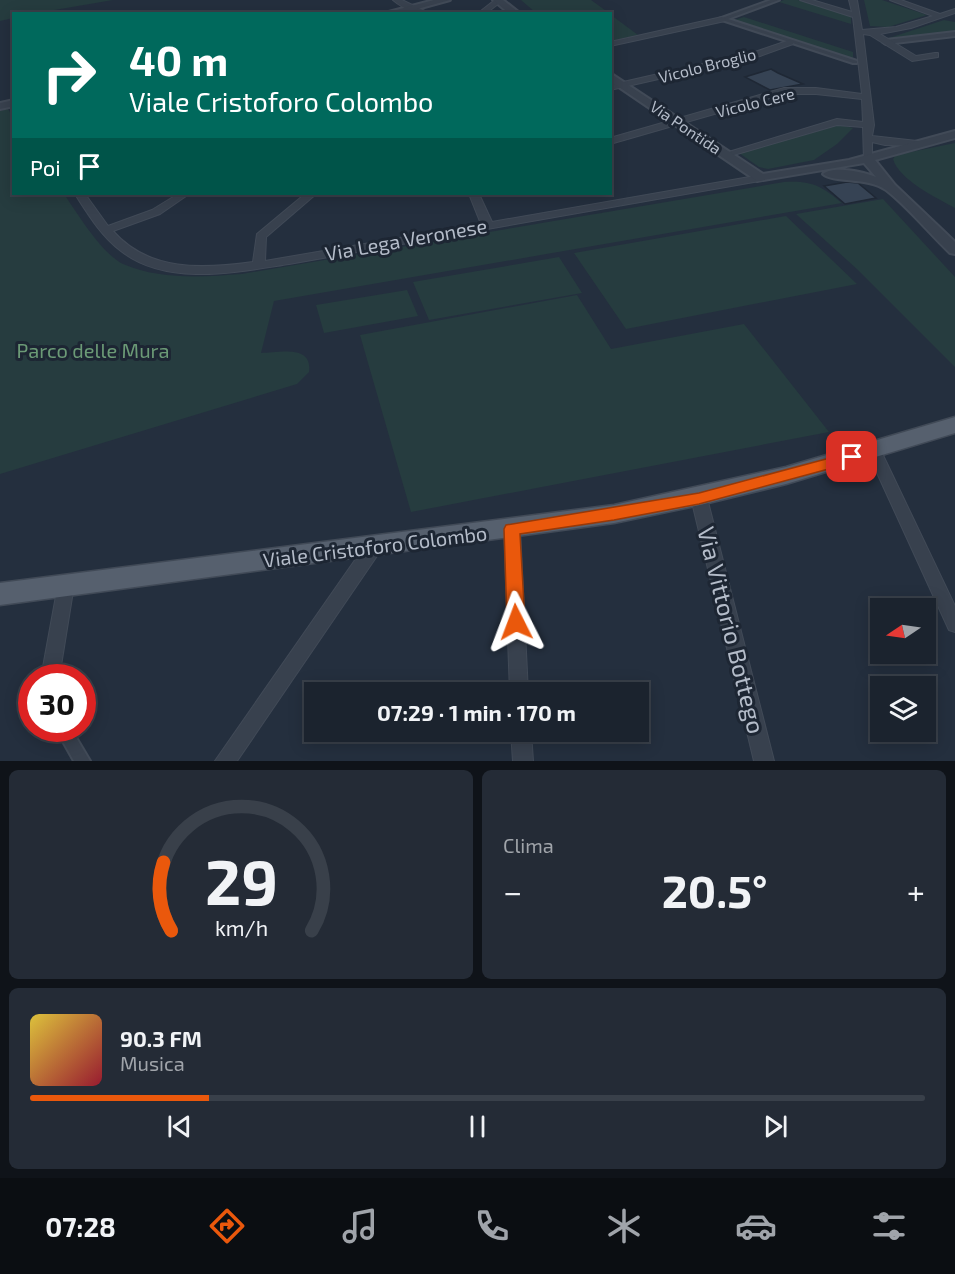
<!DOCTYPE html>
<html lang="it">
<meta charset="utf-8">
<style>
:root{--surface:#1b232e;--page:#242b36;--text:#f1f3f6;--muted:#a0a4aa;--line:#39404a;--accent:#ea580c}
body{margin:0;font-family:"Exo 2",sans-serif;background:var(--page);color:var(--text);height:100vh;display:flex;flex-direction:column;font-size:22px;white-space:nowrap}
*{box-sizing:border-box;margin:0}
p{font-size:20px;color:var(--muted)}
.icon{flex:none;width:33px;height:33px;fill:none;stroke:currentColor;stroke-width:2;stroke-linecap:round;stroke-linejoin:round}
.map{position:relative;height:761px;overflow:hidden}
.details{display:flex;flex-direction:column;gap:9px;padding:9px;background:#0f1319;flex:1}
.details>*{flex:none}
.guide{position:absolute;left:12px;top:12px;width:600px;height:183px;border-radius:0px;box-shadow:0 3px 15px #0003,0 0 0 2px var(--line);background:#00695c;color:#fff;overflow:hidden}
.needle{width:39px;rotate:257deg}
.tools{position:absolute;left:870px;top:598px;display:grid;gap:12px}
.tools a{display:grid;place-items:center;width:66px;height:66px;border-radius:0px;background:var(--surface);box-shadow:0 3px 15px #0003,0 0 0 2px var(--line);font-size:30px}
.speed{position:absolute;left:18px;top:664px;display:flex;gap:12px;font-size:30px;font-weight:700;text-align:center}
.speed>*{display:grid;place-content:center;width:78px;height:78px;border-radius:50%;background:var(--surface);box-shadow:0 3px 15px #0003,0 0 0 2px var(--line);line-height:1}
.speed .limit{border:9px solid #d22;background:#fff;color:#111}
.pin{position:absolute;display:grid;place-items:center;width:51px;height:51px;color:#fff;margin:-26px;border-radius:12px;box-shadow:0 3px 9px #0006}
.me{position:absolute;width:66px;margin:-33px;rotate:357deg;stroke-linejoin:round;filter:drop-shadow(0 0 4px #0008)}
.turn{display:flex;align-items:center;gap:21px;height:126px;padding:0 18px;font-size:27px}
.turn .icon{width:78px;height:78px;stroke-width:2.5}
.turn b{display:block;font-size:42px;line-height:51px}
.then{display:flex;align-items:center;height:57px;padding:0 18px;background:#0003;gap:12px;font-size:22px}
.big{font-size:45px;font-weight:700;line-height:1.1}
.details .widget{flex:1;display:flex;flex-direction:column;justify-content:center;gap:9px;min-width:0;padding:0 21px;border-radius:9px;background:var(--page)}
.details .dial{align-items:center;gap:0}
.dial svg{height:156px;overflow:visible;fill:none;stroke:var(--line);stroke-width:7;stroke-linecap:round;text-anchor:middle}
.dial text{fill:var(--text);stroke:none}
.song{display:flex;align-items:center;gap:18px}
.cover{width:72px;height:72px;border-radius:9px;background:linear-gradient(135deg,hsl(50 70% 55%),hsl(350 70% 35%))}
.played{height:6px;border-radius:3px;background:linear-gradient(90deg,var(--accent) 20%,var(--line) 20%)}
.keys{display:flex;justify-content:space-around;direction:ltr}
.heat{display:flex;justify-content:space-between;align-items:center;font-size:33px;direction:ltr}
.details .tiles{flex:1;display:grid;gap:9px;grid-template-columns:1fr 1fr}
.widget:last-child{grid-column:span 2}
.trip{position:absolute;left:304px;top:682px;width:345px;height:60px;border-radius:0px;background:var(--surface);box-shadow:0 3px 15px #0003,0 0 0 2px var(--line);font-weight:700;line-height:60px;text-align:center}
.menu{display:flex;height:96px;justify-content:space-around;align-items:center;background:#0b0e12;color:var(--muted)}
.menu .icon{width:42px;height:42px}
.menu .selected{color:var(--accent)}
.menu b{font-size:27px;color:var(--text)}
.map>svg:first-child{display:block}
.green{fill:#263c3f}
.building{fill:#364354;stroke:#1f2835;stroke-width:1.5}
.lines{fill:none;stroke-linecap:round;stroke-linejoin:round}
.pedestrian-casing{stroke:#414a57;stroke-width:4}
.minor-casing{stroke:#414a57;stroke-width:2}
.tertiary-casing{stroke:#414a57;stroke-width:4}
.primary-casing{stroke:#414a57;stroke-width:3}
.pedestrian{fill:#38414e;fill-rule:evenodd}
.minor{fill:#38414e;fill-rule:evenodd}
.tertiary{fill:#38414e;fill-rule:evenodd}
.primary{fill:#56606e;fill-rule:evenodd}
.route{fill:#ea580c;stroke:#983908;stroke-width:1.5}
.labels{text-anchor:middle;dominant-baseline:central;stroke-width:6;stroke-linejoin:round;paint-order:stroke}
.far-street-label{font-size:16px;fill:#b4bcc9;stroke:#1d2633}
.street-label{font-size:20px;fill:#b4bcc9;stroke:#1d2633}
.park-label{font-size:20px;fill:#6b9a76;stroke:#1d2633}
.near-street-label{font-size:24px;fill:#b4bcc9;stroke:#1d2633}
</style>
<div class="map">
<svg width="955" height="761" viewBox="0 0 955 761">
<rect width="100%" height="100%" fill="#242f3e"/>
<path class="green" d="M0 0H113L37 13 14 14 13 18 0 21Z
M521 0H591L609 13H536Z
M784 0H798L851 15V24L779 2Z
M864 0H882L927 15 888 27 870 26Z
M610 15H611L638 35 611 41Z
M744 17 853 52V60L731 21Z
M944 20 955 22V32L886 39Z
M8 109 13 117 14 194H64C77 213 102 254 123 264 160 280 203 277 242 274L784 182C811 180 822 186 842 203L274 301 261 353C278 353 313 344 309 372L297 384 0 474V111Z
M840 125 853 128 837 144 814 160 768 169 759 167 739 153Z
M955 143V208C937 198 899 180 893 159L896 155Z
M883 199 955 277V367L858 270 796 214Z
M786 216 857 284 626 329 574 253Z
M559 257 582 293 429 320 413 282Z
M407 290 418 316 324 333 316 305Z
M577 295 611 349 744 324 829 432 411 512 360 335Z"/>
<path class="building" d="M771 69 778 73 803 84 770 90 745 77Z
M847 182 858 183 876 198 845 204 824 186Z"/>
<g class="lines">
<defs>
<path id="pedestrian" d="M771 0H779L728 19 857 61V63H853L719 19Z
M955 32V36L886 44 883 42 886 40Z
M56 729H71L90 761H74Z"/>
<path id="minor" d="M393 0H402L431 14C416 14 405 10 393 0Z
M495 0 502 1 485 14H477Z
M800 0H812L852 12 849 0H857L862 30 896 27 933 16 890 0H901L940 14 955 9V13L911 28 880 34 916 56 935 53H938V57L912 61 870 35 863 34 874 125 872 136 917 141 920 142V146L885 145 872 142V158L864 160 863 127 837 125 730 156 722 154 837 119 863 122 862 99 816 94H784L610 144V138L784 88H816L862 94 853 17Z
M516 11 519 14H488L491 12Z
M722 17 726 19 725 21 610 46V42Z
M790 40H793V44L760 56 610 90V85L755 52Z
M761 175 765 176V180L289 264C237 272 167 287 121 251 101 236 88 214 75 194H85L108 226 152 210 178 194H189L160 214 113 231C149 272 203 269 253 262L257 234 305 194H316L266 237 265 261 481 224 469 194H479L492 222Z
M874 446 879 447 881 451 955 606V632L949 630 867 451 869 447Z
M699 492 704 494 707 498 774 761H754L691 498 694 494Z
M512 523 518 525 520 529 528 693H510L504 529 506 525Z
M375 539 381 540 383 545 381 550 237 761H215L369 540Z
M66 578 72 580 74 585 59 678H41L58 585 60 580Z
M511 732H531L533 761H513Z"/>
<path id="tertiary" d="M434 0H450L399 14H381Z
M493 0H503L521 14H510Z
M610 73 763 174 849 160 955 131V138L875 160 895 185 955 242V254L950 253C930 234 907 206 886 190 869 177 833 183 823 174 834 165 863 172 876 177L864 163 757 181 610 81Z
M14 100V106L0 109V103Z"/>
<path id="primary" d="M955 417V433L786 484 700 505 614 523 0 605V583L614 505 786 467Z"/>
</defs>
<use href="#pedestrian" class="pedestrian-casing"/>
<use href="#minor" class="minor-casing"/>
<use href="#tertiary" class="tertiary-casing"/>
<use href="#primary" class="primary-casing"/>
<use href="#pedestrian" class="pedestrian"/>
<use href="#minor" class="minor"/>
<use href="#tertiary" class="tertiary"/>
<use href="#primary" class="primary"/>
</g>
<path class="route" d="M852 452 858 453 860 457 858 461 699 504 614 520 520 534 525 622 523 627 516 629 510 627 507 622 504 529 506 525 699 493Z"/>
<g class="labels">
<g class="far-street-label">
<text transform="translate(707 65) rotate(-14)">Vicolo Broglio</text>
<text transform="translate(755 102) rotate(-14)">Vicolo Cere</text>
<text transform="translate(686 127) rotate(34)">Via Pontida</text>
</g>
<g class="street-label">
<text transform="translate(406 239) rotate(-10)">Via Lega Veronese</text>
<text transform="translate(375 546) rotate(-7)">Viale Cristoforo Colombo</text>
</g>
<g class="park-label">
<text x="93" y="350">Parco delle Mura</text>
</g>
<g class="near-street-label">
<text transform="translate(732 630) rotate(76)">Via Vittorio Bottego</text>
</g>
</g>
</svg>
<div class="tools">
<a><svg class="needle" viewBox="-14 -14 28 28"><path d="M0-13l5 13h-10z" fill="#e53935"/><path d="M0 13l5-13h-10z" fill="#a0a4aa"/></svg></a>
<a><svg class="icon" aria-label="layers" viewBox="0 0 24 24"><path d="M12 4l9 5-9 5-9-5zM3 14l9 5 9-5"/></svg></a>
</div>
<div class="speed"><div class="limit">30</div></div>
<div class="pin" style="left:852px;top:457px;background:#d93025"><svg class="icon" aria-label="arrive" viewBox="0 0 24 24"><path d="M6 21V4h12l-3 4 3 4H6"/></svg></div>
<svg class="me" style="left:516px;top:622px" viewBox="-20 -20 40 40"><path d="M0-17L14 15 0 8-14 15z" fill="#ea580c" stroke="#fff" stroke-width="4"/></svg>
<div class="trip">07:29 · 1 min · 170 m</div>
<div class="guide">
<div class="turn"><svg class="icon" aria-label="right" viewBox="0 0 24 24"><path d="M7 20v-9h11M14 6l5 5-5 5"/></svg><div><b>40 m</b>Viale Cristoforo Colombo</div></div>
<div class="then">Poi<svg class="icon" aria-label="arrive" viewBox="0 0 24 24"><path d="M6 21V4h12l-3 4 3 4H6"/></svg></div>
</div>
</div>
<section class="details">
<div class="tiles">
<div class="widget dial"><svg viewBox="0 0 100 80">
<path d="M14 69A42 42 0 1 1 86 69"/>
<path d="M14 69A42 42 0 0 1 10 34" stroke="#ea580c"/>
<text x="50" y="56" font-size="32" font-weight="700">29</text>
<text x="50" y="72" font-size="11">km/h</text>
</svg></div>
<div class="widget"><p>Clima</p>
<div class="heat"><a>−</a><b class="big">20.5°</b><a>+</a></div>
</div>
<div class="widget">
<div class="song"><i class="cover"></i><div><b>90.3 FM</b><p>Musica</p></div></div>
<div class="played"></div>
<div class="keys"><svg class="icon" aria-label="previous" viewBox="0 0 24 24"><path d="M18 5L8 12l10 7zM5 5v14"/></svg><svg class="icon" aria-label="pause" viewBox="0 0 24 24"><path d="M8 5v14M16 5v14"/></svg><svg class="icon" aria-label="next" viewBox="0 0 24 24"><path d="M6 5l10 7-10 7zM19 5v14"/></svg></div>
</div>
</div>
</section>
<nav class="menu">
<b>07:28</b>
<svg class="icon selected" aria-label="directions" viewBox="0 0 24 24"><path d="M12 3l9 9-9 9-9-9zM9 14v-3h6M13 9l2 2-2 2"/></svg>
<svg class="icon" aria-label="music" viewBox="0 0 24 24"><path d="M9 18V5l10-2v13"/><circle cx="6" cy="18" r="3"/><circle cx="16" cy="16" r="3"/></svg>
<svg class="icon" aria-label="phone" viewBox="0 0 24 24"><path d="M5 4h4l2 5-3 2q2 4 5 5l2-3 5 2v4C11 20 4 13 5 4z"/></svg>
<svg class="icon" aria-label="climate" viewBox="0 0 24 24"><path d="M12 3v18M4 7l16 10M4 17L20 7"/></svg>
<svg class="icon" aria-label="car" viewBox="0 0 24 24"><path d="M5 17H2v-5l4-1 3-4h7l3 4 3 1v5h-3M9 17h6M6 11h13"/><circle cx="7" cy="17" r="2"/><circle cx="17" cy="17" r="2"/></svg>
<svg class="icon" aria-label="filters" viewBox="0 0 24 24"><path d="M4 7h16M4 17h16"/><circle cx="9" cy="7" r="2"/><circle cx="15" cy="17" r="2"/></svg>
</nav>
